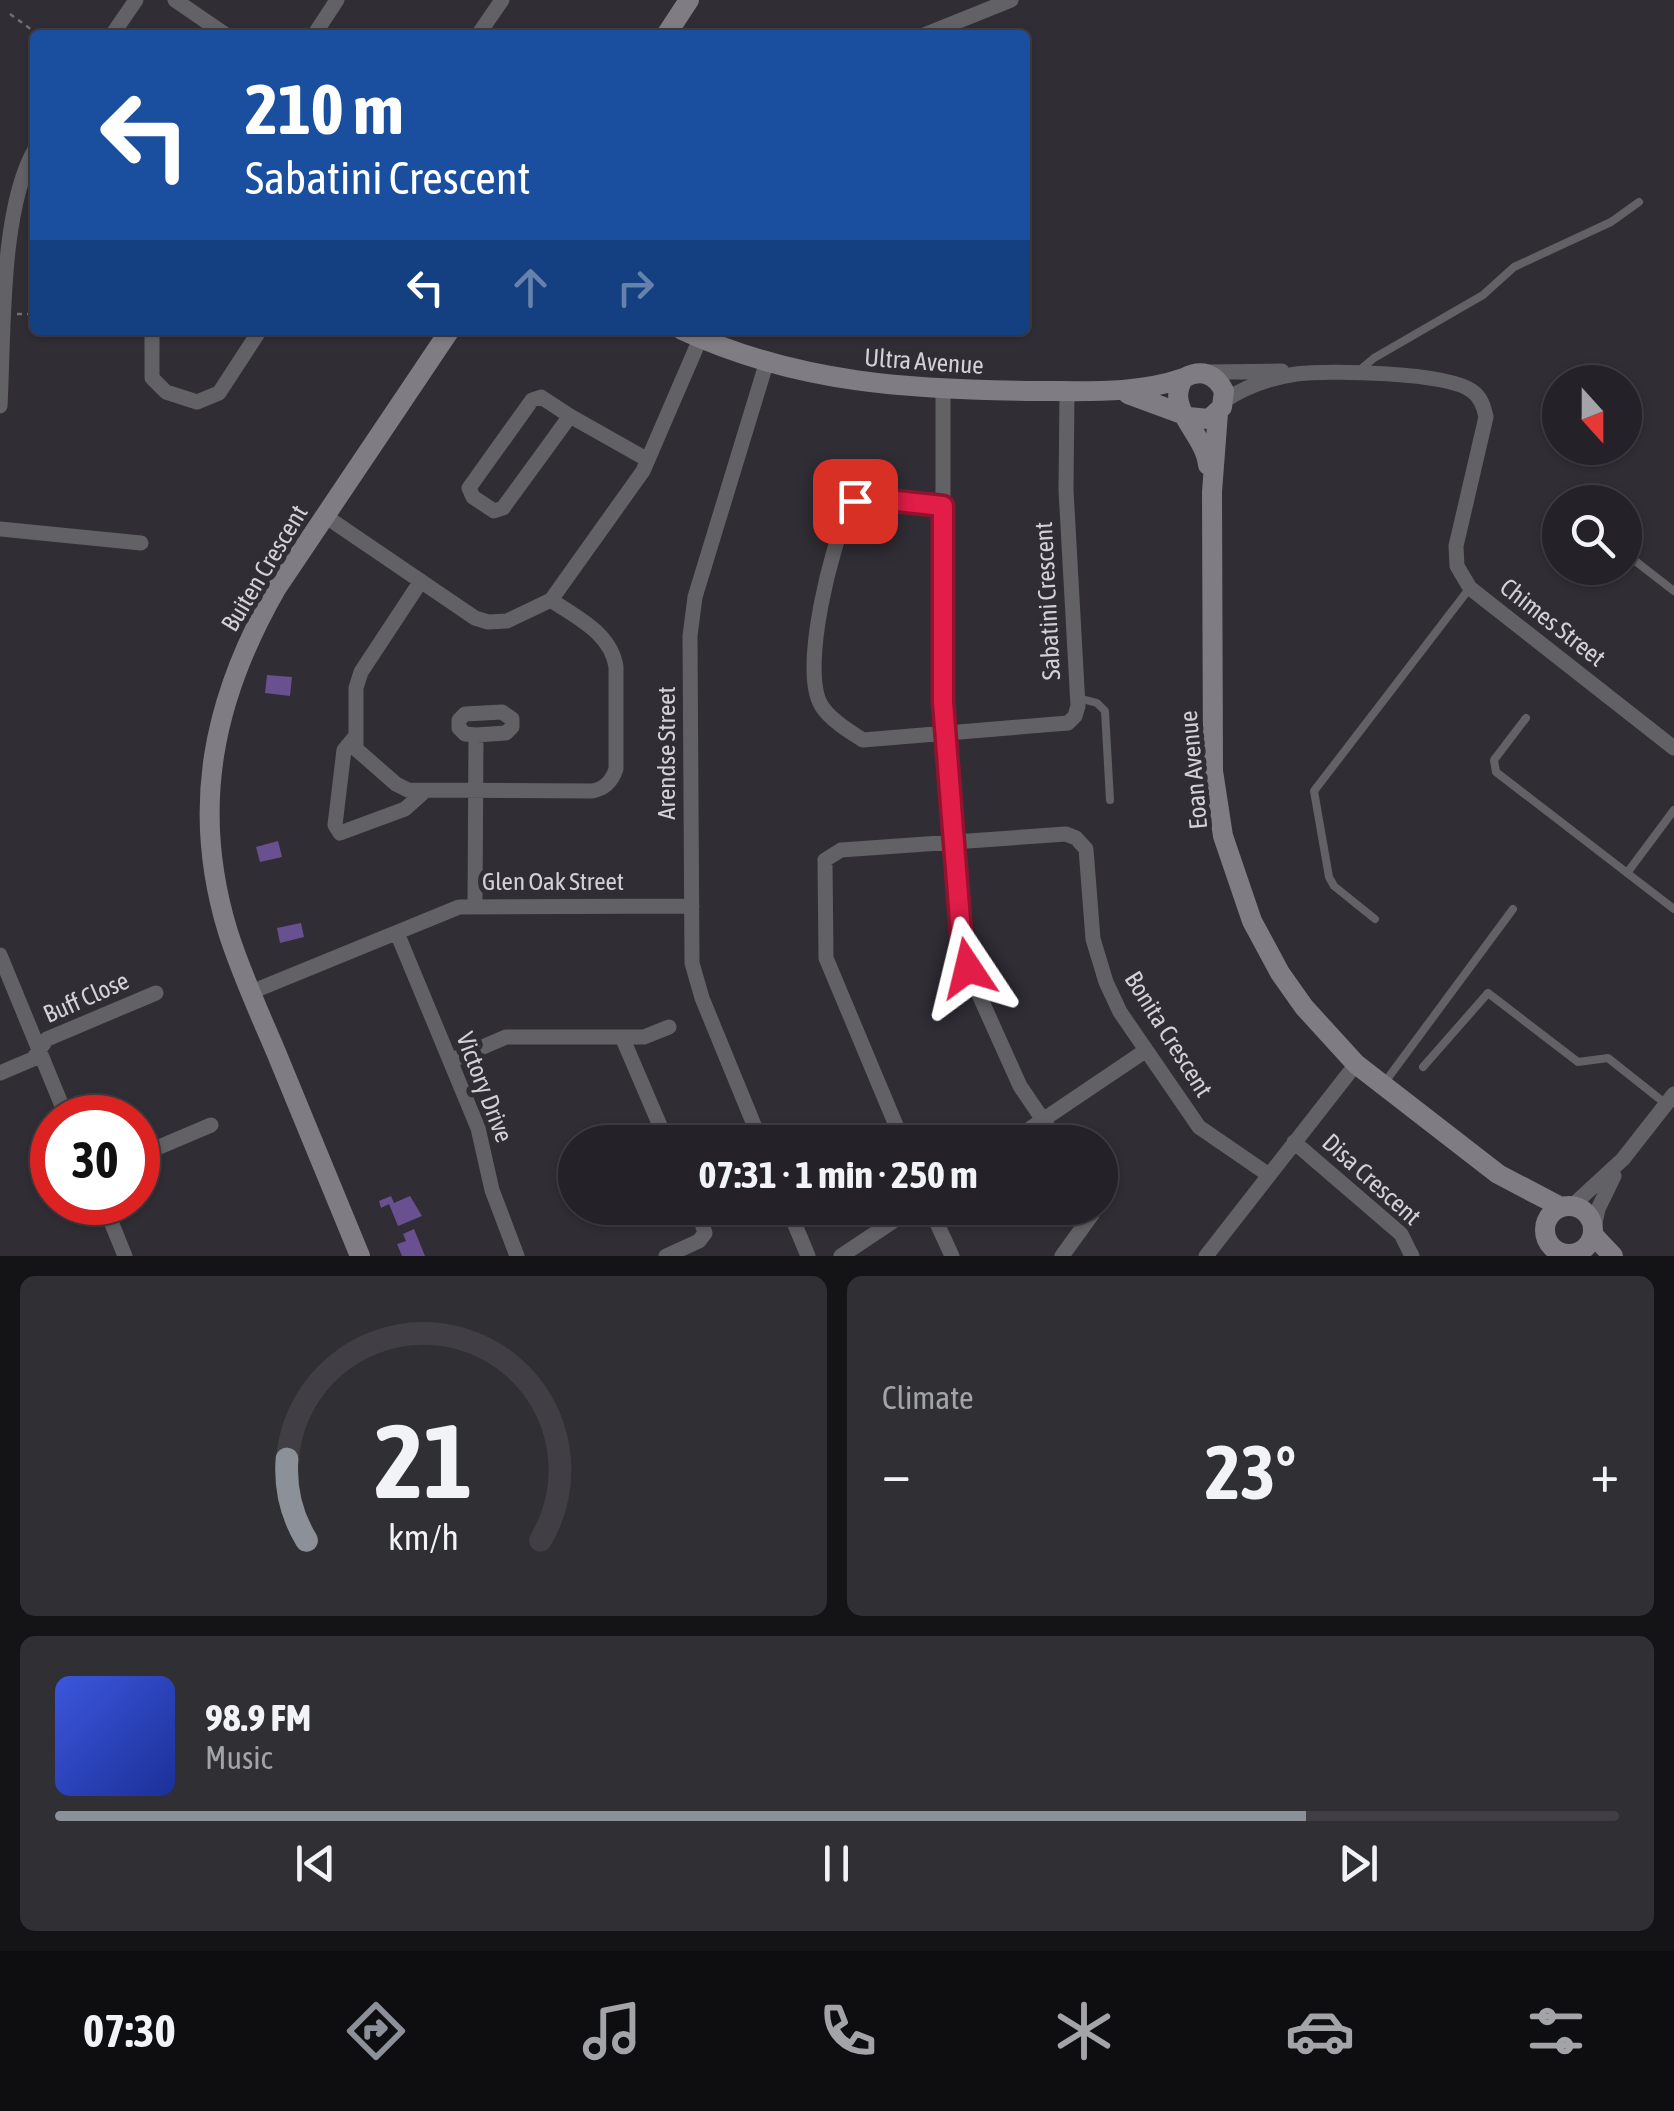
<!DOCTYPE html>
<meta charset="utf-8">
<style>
:root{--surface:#242228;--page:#302f34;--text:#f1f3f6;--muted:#a3a4a8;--line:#413f45;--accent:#8c9099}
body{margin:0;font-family:"Asap Condensed",sans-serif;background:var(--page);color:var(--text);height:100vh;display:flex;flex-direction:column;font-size:38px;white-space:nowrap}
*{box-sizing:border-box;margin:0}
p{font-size:32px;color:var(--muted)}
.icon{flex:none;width:55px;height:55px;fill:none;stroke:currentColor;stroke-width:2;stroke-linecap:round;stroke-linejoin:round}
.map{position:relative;height:1256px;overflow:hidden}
.panel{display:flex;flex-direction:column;gap:20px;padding:20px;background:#141316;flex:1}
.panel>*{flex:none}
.guide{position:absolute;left:30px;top:30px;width:1000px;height:305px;border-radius:10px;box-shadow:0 2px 8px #0004,0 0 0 2px var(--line);background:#1a4fa0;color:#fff;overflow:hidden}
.needle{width:65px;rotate:159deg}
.buttons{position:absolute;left:1542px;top:365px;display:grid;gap:20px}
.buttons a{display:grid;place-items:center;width:100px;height:100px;border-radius:50%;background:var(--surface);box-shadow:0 2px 8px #0004,0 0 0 2px var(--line);font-size:50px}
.speed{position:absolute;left:30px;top:1095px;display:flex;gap:20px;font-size:50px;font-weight:700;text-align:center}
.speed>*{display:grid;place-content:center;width:130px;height:130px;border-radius:50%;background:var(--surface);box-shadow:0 2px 8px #0004,0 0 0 2px var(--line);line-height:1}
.speed .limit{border:15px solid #d22;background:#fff;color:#111}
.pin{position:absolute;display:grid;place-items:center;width:85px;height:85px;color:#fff;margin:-42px;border-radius:20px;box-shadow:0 5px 15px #0006}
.me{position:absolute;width:110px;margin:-55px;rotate:350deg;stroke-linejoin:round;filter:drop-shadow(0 0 8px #0008)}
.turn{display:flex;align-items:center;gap:35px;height:210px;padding:0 50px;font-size:45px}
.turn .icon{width:130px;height:130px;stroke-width:2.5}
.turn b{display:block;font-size:70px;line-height:85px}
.lanes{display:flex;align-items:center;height:95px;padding:0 50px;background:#0003;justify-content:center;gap:50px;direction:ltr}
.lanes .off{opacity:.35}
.big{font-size:75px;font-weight:700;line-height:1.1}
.panel .tile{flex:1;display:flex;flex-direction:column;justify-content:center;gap:15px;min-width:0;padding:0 35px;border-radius:15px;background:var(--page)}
.panel .dial{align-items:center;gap:0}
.dial svg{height:260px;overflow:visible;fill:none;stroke:var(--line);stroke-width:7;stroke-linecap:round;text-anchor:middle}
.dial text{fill:var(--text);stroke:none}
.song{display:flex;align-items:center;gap:30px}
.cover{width:120px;height:120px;border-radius:15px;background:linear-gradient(135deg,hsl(230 70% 55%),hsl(230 70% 35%))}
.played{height:10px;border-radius:5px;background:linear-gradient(90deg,var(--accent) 80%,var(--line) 80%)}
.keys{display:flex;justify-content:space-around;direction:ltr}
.heat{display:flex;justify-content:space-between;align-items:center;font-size:55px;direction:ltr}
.panel .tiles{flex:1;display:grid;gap:20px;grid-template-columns:1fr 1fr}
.tile:last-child{grid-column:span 2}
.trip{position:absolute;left:558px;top:1125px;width:560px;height:100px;border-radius:50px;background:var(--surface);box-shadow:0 2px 8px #0004,0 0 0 2px var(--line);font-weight:700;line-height:100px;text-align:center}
.dock{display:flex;height:160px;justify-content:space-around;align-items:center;background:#0e0e10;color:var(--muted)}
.dock .icon{width:70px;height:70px}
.dock .on{color:var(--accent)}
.dock b{font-size:45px;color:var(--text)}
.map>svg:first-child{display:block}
.building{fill:#695091}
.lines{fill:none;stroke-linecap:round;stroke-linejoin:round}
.path{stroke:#706d74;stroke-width:2.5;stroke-dasharray:5 5;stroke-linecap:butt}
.lane{stroke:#626165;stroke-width:8}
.street{stroke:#626165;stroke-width:15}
.secondary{stroke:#7f7d83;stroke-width:20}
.route-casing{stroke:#92132f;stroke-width:25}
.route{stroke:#e11d48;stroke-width:18}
.labels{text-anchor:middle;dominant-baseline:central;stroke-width:10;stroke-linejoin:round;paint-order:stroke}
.street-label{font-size:25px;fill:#d3d1d6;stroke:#302d35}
</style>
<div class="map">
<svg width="1674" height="1256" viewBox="0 0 1674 1256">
<rect width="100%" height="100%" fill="#302d35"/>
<path class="building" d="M267 675 292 677 290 696 265 693Z
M278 841 282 857 260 862 256 847Z
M301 923 304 937 280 943 277 928Z
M391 1196 394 1203 410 1196 422 1216 398 1226 389 1204 381 1208 379 1201Z
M414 1229 425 1256H402L397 1244 406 1241 403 1234Z"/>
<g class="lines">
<path class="path" d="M10 14 39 35
M17 314H35"/>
<path class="lane" d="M1361 369 1374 358 1483 295 1514 267 1611 222 1639 202
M1625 553 1674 591
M1078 698 1097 703 1105 711 1110 800
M1526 718 1494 760 1496 772 1674 909
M1627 873 1674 810
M1375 919 1334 886 1329 877 1314 791 1469 589
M1423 1067 1488 993 1578 1062 1608 1058 1666 1104
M1385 1082 1513 909"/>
<path class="street" d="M175 0 226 35
M112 35 136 0
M314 35 337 0
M478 35 502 0
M924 35 1011 0
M152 330V378L166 392 197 402 219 393 260 330
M1205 372 1282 371
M943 390V702L962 946 976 988 1020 1086 1058 1142
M541 397 570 416 503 508 494 511 473 497 469 488 532 400Z
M1224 401C1246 386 1270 378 1296 374 1329 370 1447 372 1472 391 1481 397 1484 407 1486 417L1456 546 1457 566 1470 588 1674 748
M0 406C4 333 0 210 35 149
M570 416 648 460
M943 506 868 498 850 506C832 544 800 668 821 705 829 719 850 732 863 740L1068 723 1075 716 1078 706 1066 490 1067 391
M325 516 475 618 488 622 507 621 551 600 643 471 700 339
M0 529 141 543
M421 581 361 672 356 688V749L396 784 408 790 592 791C605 789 612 781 616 769V667C611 633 577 618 551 600
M354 738 344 750 335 825 340 833 405 809 425 791
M475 905 476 735 506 733 512 727V719L502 712 465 714 459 720V728L465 734 476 735
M397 933 478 1128 492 1190 517 1256
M0 955 67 1118
M251 992 459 907 692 906
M622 1037 667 1142
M450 1061 506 1037H644L669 1027
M0 1073 33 1059 47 1039 156 993
M623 1142 660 1127
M761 1142 702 998 692 963 690 636 695 597 767 361
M903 1142 826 958 825 860 841 850 1066 834 1076 838 1086 849 1093 939 1106 982 1120 1012 1199 1127 1269 1175
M1010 1142 1145 1051
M1294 1142 1401 1234 1412 1256
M138 1156 211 1125
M103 1202 125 1256
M1572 1206 1623 1159 1674 1094
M788 1208 808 1256
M930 1208 952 1256
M1594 1228 1598 1209 1614 1176
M666 1256 699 1241 705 1233 697 1208
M841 1256 913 1208
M1062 1256 1093 1213V1208
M1206 1256 1356 1064"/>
<path class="secondary" d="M666 35 689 0
M682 330C798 384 914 390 1040 391 1088 391 1138 394 1184 378
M1128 394 1185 415
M1218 413 1212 492 1213 771 1223 836 1252 921 1280 973 1304 1007 1356 1064 1498 1174 1561 1207
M1188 417 1209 419 1222 407 1224 391C1215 373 1201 369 1184 378 1163 408 1205 433 1208 465
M1545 1230a24 24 0 1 1 48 0a24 24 0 1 1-48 0Z
M1593 1235 1613 1256
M360 1256C332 1188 304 1120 276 1052 259 1012 241 973 228 932 190 808 213 699 276 589L450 330"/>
</g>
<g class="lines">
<defs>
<path id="route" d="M855 501 868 498 943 506V702L962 946 968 968"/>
</defs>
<use href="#route" class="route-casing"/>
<use href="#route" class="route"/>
</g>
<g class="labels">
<g class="street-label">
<text transform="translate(924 361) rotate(4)">Ultra Avenue</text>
<text transform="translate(264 568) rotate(-59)">Buiten Crescent</text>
<text transform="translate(1047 601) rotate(-93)">Sabatini Crescent</text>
<text transform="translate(1553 622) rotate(38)">Chimes Street</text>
<text transform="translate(666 753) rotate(-90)">Arendse Street</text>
<text transform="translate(1193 770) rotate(-95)">Eoan Avenue</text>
<text x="553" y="881">Glen Oak Street</text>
<text transform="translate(86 997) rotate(-24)">Buff Close</text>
<text transform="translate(1169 1034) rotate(58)">Bonita Crescent</text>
<text transform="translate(485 1087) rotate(69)">Victory Drive</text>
<text transform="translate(1372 1179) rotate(42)">Disa Crescent</text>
</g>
</g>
</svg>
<div class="buttons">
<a><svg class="needle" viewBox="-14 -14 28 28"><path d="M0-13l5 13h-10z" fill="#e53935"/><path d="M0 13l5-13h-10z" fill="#a3a4a8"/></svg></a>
<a><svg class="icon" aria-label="search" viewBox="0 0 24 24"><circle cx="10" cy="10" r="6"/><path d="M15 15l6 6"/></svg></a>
</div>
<div class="speed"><div class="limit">30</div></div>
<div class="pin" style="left:855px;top:501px;background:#d93025"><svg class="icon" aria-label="arrive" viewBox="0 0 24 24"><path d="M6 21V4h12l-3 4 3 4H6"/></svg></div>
<svg class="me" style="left:968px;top:968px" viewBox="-20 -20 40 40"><path d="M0-17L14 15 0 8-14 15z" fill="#e11d48" stroke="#fff" stroke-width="4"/></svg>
<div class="trip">07:31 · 1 min · 250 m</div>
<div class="guide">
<div class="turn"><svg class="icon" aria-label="left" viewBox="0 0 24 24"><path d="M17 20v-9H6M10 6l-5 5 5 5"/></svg><div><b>210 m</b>Sabatini Crescent</div></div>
<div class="lanes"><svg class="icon" aria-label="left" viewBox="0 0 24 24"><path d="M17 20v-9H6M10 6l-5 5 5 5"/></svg><svg class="icon off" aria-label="ahead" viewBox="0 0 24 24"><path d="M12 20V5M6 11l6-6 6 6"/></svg><svg class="icon off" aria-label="right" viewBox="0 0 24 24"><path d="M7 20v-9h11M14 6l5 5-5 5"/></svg></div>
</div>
</div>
<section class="panel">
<div class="tiles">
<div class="tile dial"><svg viewBox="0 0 100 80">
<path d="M14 69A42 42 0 1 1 86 69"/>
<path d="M14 69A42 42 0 0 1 8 44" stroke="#8c9099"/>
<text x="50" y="56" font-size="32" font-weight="700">21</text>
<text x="50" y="72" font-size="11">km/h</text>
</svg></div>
<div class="tile"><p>Climate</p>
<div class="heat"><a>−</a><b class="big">23°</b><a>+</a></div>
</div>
<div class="tile">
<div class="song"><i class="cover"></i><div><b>98.9 FM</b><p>Music</p></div></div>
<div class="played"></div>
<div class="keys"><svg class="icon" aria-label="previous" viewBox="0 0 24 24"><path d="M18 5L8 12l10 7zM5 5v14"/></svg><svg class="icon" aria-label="pause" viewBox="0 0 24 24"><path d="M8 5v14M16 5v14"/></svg><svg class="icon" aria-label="next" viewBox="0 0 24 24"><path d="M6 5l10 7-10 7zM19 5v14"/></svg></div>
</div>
</div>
</section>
<nav class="dock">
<b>07:30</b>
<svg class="icon on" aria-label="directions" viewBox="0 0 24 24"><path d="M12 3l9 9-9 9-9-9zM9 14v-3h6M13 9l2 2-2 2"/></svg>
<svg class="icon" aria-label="music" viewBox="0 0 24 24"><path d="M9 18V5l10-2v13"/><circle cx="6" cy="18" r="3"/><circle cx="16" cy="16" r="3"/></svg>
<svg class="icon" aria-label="phone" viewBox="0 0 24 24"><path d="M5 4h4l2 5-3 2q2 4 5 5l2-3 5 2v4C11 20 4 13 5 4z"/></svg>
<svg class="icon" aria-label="climate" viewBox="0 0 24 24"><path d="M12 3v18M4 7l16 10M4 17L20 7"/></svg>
<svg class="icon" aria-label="car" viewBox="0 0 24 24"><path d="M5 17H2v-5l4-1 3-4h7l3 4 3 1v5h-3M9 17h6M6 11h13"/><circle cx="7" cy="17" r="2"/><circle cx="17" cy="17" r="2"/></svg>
<svg class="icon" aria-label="filters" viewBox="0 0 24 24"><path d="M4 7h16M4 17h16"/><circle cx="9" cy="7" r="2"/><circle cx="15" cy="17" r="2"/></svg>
</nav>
